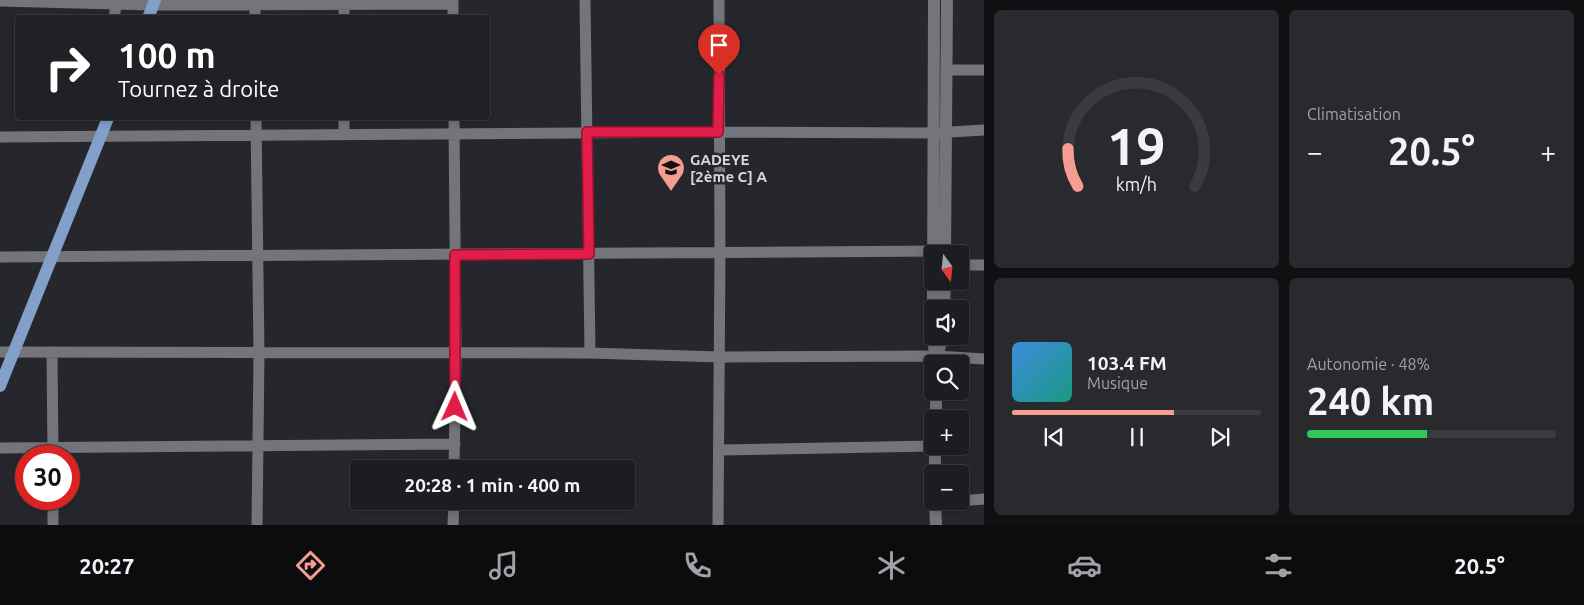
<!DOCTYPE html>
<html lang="fr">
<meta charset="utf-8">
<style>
:root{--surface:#1c1d21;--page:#292a2e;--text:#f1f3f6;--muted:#a0a2a5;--line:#3a3b3f;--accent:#f59d90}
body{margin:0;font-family:Ubuntu,sans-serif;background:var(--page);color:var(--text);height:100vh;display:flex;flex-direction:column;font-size:19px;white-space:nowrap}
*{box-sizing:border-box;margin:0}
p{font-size:16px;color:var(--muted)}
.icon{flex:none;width:28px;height:28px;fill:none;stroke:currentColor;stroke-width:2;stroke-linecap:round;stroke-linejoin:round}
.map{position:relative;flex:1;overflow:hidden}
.drawer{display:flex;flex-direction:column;gap:10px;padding:10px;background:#0f1012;width:600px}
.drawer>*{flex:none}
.hud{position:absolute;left:15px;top:15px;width:475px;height:105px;border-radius:5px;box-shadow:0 2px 8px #0003,0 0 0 1px var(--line);background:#202124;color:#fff;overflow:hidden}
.needle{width:32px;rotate:165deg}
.tools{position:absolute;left:924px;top:245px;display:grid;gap:10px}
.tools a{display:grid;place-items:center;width:45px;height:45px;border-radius:5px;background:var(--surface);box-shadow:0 2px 8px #0003,0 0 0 1px var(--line);font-size:25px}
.speed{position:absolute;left:15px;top:445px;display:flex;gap:10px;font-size:25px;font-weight:700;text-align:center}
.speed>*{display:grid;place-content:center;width:65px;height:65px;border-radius:50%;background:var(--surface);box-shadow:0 2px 8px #0003,0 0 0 1px var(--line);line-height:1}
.speed .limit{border:8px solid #d22;background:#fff;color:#111}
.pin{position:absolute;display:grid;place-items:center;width:42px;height:42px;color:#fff;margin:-51px -21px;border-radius:50% 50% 50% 0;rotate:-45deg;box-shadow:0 0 5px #0007}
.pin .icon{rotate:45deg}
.me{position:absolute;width:55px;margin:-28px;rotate:1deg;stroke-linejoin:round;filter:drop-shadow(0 0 4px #0008)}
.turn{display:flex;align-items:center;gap:18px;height:105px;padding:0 20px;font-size:22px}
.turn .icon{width:65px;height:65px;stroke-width:2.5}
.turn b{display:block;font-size:35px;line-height:42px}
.big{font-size:38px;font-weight:700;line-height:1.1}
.drawer .widget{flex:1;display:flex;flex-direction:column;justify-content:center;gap:8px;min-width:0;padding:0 18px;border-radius:8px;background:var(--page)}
.drawer .dial{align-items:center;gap:0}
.dial svg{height:130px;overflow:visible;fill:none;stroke:var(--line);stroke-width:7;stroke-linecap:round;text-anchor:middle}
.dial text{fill:var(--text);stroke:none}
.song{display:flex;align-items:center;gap:15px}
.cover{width:60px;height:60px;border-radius:8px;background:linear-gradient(135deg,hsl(210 70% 55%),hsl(170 70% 35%))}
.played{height:5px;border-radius:2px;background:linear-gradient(90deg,var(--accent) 65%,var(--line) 65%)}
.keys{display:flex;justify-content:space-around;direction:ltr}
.heat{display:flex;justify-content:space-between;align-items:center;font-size:28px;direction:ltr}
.charge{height:8px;border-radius:4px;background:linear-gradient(90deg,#34c759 48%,var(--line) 0)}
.drawer .tiles{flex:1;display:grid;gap:10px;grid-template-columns:repeat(2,1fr)}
.trip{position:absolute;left:350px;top:460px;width:285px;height:50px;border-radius:5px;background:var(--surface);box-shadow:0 2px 8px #0003,0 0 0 1px var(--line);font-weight:700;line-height:50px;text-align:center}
.tabs{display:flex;height:80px;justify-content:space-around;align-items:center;background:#0b0c0d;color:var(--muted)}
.tabs .icon{width:35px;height:35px}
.tabs .on{color:var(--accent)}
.tabs b{font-size:22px;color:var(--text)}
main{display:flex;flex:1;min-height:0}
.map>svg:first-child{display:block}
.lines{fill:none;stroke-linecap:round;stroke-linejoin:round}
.street{stroke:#74757b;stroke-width:11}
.secondary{stroke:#74757b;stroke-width:12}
.primary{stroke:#82a0ca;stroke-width:12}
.route-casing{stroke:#92132f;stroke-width:12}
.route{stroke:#e11d48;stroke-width:9}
.labels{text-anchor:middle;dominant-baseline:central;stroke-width:5;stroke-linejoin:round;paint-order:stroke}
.poi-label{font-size:15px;font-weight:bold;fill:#d7d8db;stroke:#26272c;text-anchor:start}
</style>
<main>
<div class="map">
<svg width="984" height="525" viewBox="0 0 984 525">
<rect width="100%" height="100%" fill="#26272c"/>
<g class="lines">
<path class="street" d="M255 0V18
M453 0V18
M585 0 590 353
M0 1 152 5 453 4
M114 18 117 0
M344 18V0
M947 70H984
M256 118 259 354 257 525
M344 118V134
M454 118 456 353 454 469
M0 137 719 132 934 133 984 130
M0 257 941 251
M960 265H984
M0 352 590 353 720 357 937 356 984 359
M52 352 53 456
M0 448 455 444
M719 450 932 446
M53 499V525
M935 503 984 499
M453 525 454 501
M718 525 720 253 719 0"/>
<path class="secondary" d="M945 254 947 0
M933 309 934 0
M944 309 945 281
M933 336 936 364
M937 356 943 336
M936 419V391
M935 474V446
M935 501 936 525"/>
<path class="primary" d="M148 18 155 0
M0 386 108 118"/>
</g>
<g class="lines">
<defs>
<path id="route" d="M455 407V255L589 254 587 132H718L719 75"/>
</defs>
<use href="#route" class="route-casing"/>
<use href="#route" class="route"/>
</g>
<defs>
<symbol id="school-pin" viewBox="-11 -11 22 30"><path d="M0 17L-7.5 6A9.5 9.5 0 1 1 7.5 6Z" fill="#f59d90" stroke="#26272c"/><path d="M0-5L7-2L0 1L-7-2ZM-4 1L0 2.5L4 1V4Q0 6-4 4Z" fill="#111"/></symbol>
</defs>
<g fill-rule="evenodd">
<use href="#school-pin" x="655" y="152" width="32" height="43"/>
</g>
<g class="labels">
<g class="poi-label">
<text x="690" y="159">GADEYE<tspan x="690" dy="17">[2ème C] A</tspan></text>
</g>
</g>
</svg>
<div class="tools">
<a><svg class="needle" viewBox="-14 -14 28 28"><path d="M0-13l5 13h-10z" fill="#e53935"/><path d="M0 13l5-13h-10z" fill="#a0a2a5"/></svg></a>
<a><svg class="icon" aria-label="sound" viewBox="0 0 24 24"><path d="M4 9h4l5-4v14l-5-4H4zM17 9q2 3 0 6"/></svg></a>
<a><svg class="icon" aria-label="search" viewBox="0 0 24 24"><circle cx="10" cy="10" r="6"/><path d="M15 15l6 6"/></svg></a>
<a>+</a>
<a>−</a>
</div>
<div class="speed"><div class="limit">30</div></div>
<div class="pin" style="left:719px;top:75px;background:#d93025"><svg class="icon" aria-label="arrive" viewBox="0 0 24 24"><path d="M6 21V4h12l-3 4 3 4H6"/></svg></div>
<svg class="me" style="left:455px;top:407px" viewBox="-20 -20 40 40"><path d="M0-17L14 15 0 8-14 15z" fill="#e11d48" stroke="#fff" stroke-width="4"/></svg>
<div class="trip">20:28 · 1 min · 400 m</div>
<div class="hud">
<div class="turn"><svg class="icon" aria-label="right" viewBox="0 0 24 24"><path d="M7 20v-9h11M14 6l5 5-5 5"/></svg><div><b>100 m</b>Tournez à droite</div></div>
</div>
</div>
<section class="drawer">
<div class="tiles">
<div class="widget dial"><svg viewBox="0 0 100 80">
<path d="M14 69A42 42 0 1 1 86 69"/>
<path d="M14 69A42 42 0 0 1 8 46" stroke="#f59d90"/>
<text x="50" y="56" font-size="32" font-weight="700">19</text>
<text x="50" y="72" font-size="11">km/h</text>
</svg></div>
<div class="widget"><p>Climatisation</p>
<div class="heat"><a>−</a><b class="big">20.5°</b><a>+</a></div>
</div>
<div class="widget">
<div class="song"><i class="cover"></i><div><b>103.4 FM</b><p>Musique</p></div></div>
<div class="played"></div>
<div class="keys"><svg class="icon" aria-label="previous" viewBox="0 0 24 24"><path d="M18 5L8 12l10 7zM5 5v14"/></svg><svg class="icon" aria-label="pause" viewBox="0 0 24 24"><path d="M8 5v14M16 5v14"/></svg><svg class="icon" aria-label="next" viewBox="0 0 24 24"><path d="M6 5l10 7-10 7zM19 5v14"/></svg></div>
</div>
<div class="widget"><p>Autonomie · 48%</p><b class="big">240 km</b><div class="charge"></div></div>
</div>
</section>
</main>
<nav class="tabs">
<b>20:27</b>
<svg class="icon on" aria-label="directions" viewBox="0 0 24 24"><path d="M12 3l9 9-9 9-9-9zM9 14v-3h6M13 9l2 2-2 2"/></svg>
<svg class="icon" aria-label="music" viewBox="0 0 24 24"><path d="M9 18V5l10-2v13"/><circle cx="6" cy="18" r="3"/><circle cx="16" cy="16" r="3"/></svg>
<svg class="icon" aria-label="phone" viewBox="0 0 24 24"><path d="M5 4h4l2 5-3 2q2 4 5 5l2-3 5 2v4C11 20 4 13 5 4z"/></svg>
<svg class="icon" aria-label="climate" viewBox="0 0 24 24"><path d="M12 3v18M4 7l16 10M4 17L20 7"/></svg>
<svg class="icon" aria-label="car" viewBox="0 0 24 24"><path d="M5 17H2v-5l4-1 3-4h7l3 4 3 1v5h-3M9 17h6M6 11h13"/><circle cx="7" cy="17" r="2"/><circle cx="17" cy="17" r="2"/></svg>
<svg class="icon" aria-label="filters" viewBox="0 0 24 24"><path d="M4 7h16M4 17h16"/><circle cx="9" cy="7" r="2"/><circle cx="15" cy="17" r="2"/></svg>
<b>20.5°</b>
</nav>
